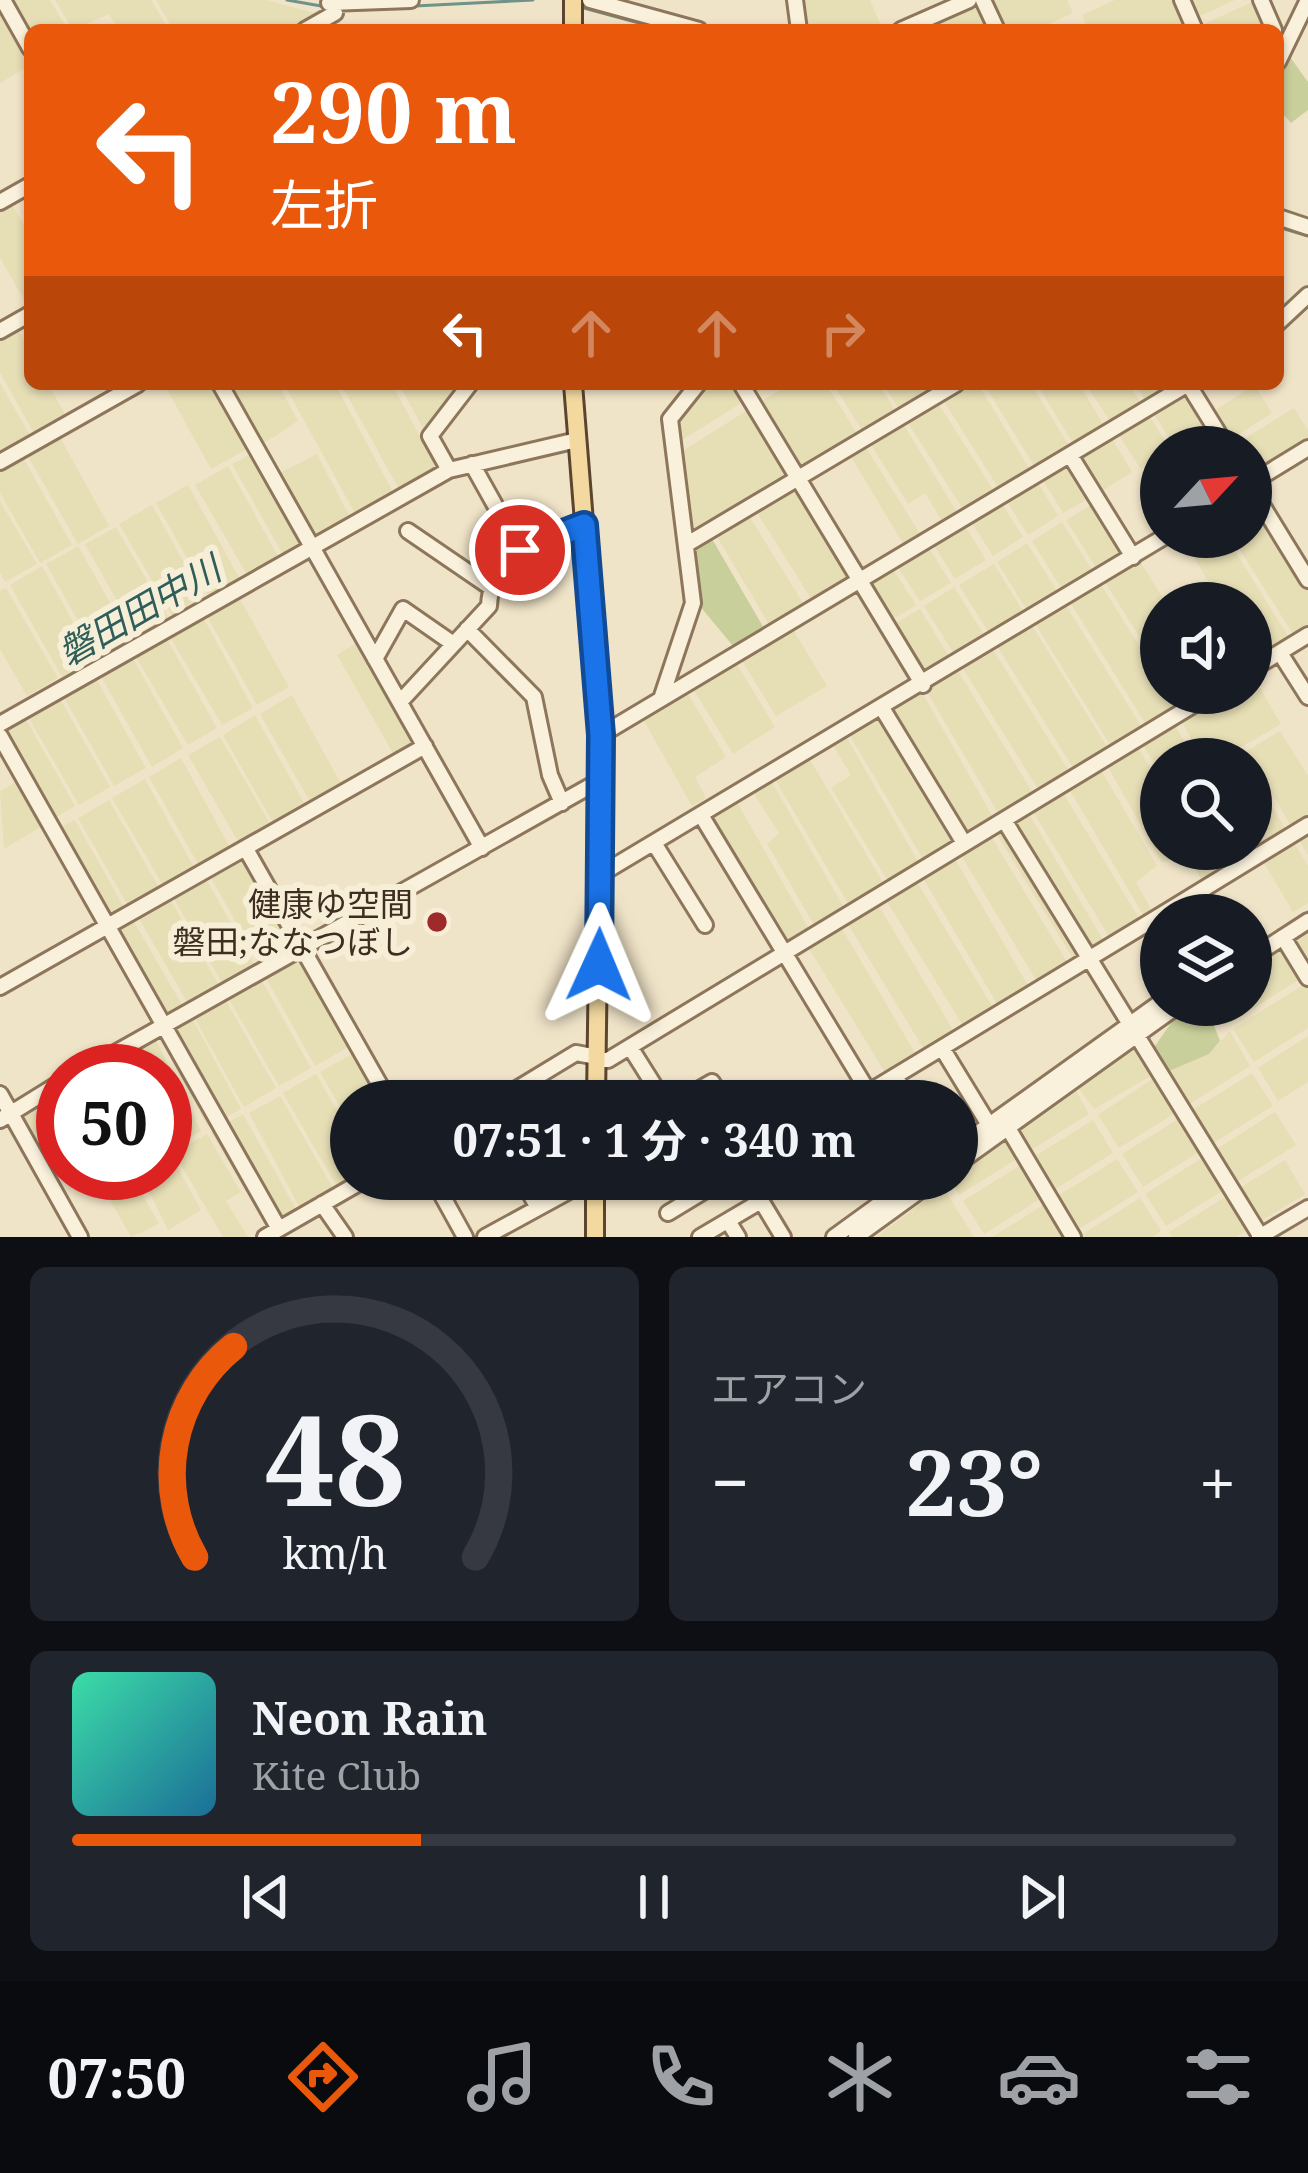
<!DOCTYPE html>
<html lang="ja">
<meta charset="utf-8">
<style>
:root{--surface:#171b24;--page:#20242c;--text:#f1f3f6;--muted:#9ea1a6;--line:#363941;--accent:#ea580c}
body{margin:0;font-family:"Noto Serif","Noto Sans JP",serif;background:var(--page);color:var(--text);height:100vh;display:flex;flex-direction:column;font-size:45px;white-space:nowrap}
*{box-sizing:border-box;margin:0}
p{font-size:39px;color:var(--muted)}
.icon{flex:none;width:66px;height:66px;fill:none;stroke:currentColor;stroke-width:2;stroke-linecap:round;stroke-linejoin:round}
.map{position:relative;height:1237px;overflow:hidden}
.panel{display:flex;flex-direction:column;gap:30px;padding:30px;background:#0d0f14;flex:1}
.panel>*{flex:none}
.banner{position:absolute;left:24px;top:24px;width:1260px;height:366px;border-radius:18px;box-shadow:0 3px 9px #0004;background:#ea580c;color:#fff;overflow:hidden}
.needle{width:78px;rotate:64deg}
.controls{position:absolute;left:1140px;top:426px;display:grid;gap:24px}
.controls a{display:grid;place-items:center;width:132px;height:132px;border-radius:50%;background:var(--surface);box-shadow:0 3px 9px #0004;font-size:60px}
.speed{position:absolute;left:36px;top:1044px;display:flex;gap:24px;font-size:60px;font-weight:700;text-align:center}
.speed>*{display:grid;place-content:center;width:156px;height:156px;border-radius:50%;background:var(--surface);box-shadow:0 3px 9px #0004;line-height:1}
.speed .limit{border:18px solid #d22;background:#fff;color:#111}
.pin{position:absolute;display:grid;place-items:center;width:102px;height:102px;color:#fff;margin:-51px;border:6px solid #fff;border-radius:50%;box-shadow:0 3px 12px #0007}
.me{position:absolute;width:132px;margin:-66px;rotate:1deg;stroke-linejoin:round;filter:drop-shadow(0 0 9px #0008)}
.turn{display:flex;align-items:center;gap:42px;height:252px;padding:0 48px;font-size:54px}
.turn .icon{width:156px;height:156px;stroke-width:2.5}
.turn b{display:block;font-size:84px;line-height:102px}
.lanes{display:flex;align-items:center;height:114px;padding:0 48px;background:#0003;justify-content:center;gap:60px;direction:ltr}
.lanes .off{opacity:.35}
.big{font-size:90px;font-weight:700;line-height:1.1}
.panel .widget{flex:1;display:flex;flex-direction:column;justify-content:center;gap:18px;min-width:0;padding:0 42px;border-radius:18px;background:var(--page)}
.panel .dial{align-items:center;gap:0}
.dial svg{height:312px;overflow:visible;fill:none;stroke:var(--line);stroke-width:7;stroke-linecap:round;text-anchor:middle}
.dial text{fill:var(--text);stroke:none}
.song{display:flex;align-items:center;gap:36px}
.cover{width:144px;height:144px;border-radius:18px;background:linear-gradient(135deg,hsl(160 70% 55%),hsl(200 70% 35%))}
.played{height:12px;border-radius:6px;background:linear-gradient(90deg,var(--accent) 30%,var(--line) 30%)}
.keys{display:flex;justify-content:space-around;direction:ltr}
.heat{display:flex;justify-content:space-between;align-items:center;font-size:66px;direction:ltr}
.panel .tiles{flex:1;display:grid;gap:30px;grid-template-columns:1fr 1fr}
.widget:last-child{grid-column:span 2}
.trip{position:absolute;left:330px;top:1080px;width:648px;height:120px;border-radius:60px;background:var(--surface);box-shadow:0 3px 9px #0004;font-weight:700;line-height:120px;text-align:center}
.menu{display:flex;height:192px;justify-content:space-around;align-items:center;background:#090b0e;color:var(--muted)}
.menu .icon{width:84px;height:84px}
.menu .selected{color:var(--accent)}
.menu b{font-size:54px;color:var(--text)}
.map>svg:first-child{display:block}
.farmland{fill:#e6deb5}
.green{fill:#c9cf9b}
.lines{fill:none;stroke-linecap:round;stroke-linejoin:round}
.stream{stroke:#6f938a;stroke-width:3}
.minor-casing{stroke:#8d765c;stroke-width:20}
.major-casing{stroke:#5b4430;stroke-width:22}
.minor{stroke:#faf1dc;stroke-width:14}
.major{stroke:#f3d9a0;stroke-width:16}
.route-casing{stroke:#114b97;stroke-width:30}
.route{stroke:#1a73e8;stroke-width:21}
.poi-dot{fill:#9e2a2b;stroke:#f7eed8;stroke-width:4.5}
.labels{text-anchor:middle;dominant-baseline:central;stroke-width:12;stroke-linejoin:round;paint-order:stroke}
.poi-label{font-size:33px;fill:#3d2e20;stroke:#f7eed8;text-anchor:end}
.water-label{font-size:36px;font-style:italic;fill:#2f5d5a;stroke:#f7eed8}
</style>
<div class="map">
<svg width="1308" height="1237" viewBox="0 0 1308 1237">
<rect width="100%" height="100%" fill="#f0e4c8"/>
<path class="farmland" d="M14 0H50L68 30H31Z
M55 0H151L169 30H119L109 14 73 30Z
M156 0H266L322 15 295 30H173Z
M795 0H870L883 30H799Z
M982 0H1067L1073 13 1036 30H916Z
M1115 0H1235L1169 30H1088L1082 15Z
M1257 0 1276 30H1191Z
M0 10 29 66 0 83Z
M10 201 30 236V310L0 258V207Z
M16 326 30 351V384H48L69 421 37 439 0 372V336Z
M0 383 32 439 0 457Z
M164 384H214L249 448 211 469Z
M227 384H278L298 421 263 444 279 473 317 454 351 519 313 540Z
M284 384H335L395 496 357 517Z
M341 384H392L439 472 401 493Z
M399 384H450L455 393 425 432Z
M702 384H772L674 445 671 424Z
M789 384H826L951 583 920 601 893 560 907 550 847 450 800 478 859 581 889 563 916 605 885 624 858 581 815 605 753 506 746 511 808 611 789 623 827 686 776 716 737 653 773 631 713 530 689 543 676 455Z
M833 384H879L986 560 955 579 932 542 948 531 925 493 908 504Z
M883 384H926L1023 537 993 556Z
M933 384H978L1058 516 1028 535Z
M984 384H1031L1098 493 1063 513Z
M1037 384H1079L1132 472 1102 491Z
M1086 384H1129L1169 447H1161V454L1140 468Z
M1135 384H1178L1205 428 1175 447Z
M1254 385 1272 413 1228 441 1211 413Z
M1294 408 1308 430V443L1251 479V447L1232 446Z
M57 432 109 526 78 544 25 451Z
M257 451 309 544 285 558 232 464Z
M20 452 72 545 40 563 0 493V464Z
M228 466 279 558 248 576 195 485Z
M188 485 240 579 209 597 156 503Z
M1251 498 1308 585V631L1296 639 1232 537H1251Z
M1101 499 1166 603H1161V671L1066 520Z
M0 501 37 564 5 582 0 573Z
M152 505 203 597 172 615 119 524Z
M1062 522 1161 681V693H1169L1178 708 1147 726 1032 541Z
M116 527 168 617 136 635 85 544Z
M1182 537H1226L1291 641 1257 662 1251 652V603H1221Z
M1027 543 1143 729 1112 748 997 562Z
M78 546 131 640 99 658 46 564Z
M994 564 1109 750 1075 771 959 585Z
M42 566 94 659 62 677 10 585Z
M954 587 1070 773 1040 792 924 606Z
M6 588 58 678 27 696 0 649V591Z
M236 592 289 687 257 705 204 611Z
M920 609 1036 798 1059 786 1143 925 1113 943 1029 805 1002 820 889 627Z
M200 612 253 708 222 725 167 632Z
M164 634 217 728 188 745 133 652Z
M363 639 419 741 394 755 337 655Z
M131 655 183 748 152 767 99 673Z
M732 656 775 727 733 754 689 682Z
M94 675 146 768 114 786 62 694Z
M1253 676 1281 724 1221 759H1202L1181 720 1226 693H1251Z
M683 686 726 757 695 777 706 798 692 806 639 712Z
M919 687 997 824 966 842 883 707Z
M292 695 344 789 313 807 260 714Z
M59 697 110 787 79 805 27 715Z
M882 708 964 843 927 866 846 729Z
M255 715 307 808 275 826 223 735Z
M24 716 75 806 4 849 0 791 23 778 0 730Z
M1170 718 1195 759H1161V774L1138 737Z
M843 731 922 868 891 886 831 788 851 775 829 739Z
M1280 731 1308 776V855L1247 751Z
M220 737 272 827 240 845 188 755Z
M1134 741 1161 786V849H1199L1218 880 1206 888 1186 851 1162 863 1103 758Z
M806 753 887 889 874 898 958 1038 928 1056 843 916 817 930 767 844 779 833 749 786 768 775 847 913 852 910 771 773Z
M181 758 233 853 202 871 149 777Z
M1097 763 1157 866 1136 882 1156 918 1148 923 1065 782Z
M1251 772 1308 866V903L1293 912 1251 841Z
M145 779 196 871 165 889 112 798Z
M733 795 812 934 781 952 701 815Z
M109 800 161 891 130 909 78 818Z
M1026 809 1109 950 1079 968 993 828Z
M75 820 126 911 106 922 53 831Z
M989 833 1073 972 1042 990 958 850Z
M952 854 1034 996 1003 1014 920 873Z
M242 857 294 952 262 969 210 876Z
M205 877 257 970 225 988 173 897Z
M914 877 998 1016 968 1034 883 895Z
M170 899 221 989 190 1007 138 917Z
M133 920 185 1010 162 1021 111 931Z
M838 922 921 1063 891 1082 805 942Z
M1308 928V974L1230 1023 1219 1005H1251V963Z
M298 959 348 1047 315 1066 266 978Z
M261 979 311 1068 279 1086 229 999Z
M1308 982V1028L1254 1062 1233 1029Z
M226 1001 276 1088 244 1107 195 1019Z
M193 1020 241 1109 208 1127 160 1039Z
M1230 1031 1250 1066 1119 1148 1098 1115 1172 1066 1209 1054Z
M1137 1035 1159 1071 1094 1109 1073 1081Z
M1308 1036V1082L1278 1101 1258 1068Z
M156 1040 201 1131 172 1147 165 1135V1071H130L123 1059Z
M352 1054 380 1101H351V1126L320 1072Z
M1252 1073 1273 1106 1143 1187 1122 1154Z
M316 1074 351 1135V1179H365L340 1192 283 1093Z
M1071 1082 1089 1114 959 1195 951 1179H957V1164Z
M280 1096 336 1193 302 1212 249 1113Z
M44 1102 63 1137V1151L42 1163 16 1117Z
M1275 1112 1296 1145 1166 1226 1145 1194Z
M243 1114 298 1213 277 1226 252 1186 245 1190 211 1132Z
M1093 1120 1113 1153 984 1234 963 1201Z
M207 1134 241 1192 226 1201 248 1237H223L174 1153Z
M171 1156 201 1210 168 1230 140 1173H165V1159Z
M1117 1159 1138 1192 1066 1237H992Z
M1285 1160 1305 1194 1236 1237H1172L1169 1232Z
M133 1178 159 1224 131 1237 106 1193Z
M943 1187 974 1237H876Z
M1140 1198 1161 1231 1152 1237H1078Z"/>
<path class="green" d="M1290 57 1308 82V110L1291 123 1278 108V65Z
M708 532 768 635 734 647 693 598 689 543Z
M1192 1008 1211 1018 1220 1041 1209 1054 1169 1071 1155 1046 1180 1010Z"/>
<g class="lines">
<path class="stream" d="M287 0 321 6
M415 6 533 0
M580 7 665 30
M349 9 399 7
M1278 227 1308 236
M132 642 302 545
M1251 950 1308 912"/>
<defs>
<path id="minor" d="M3 0 30 48
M590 0 699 30
M795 0 799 30
M983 0 997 30
M1182 0 1195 30
M1261 0 1274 30
M329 3 411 0
M305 30 335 13
M901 30 969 0
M1278 62 1308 0
M0 202 30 185
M1278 217 1308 227
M1278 323 1308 295
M0 331 30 314
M220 384 482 848
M741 384 923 685
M1070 455 1133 557
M0 462 138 384
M472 464 520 550
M449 470 430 436 470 384
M1251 483 1308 448
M1251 487 1308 580
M408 531 490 587
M689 543 956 384
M467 629 534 697 550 775 562 803
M1280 653 1308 697
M375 659 403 609 452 643
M1251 670 1308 635
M661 699 693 603 670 419 698 384
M400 702 489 606C491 552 544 544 584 525
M882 708 964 843
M0 724 449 470 577 440
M601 735 1188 384 1227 447
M0 736 279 1229
M701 815 874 1101
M1004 820 1261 1237
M654 843 705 925
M246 849 389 1101
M601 874 1164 537
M1161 915 1308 825
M1283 937 1308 978
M1251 958 1308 921
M0 987 425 746
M630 1047 664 1101
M942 1048 989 1125
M597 1060H608L1213 693
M83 1071 601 780
M895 1076 910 1101
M0 1094 80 1237
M497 1101 576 1053 597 1057
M679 1101 712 1082 724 1101
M854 1101 1161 915
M0 1120 63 1081
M1008 1128 1073 1237
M957 1148 1161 1002
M957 1164 1179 1005
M433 1179 465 1237
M522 1179 538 1208
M748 1179 783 1237
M322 1204 345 1237
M668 1213 724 1179
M728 1221 738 1237
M265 1237 366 1179
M485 1237 591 1179
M700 1237 761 1201
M834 1237 914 1179
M856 1237 936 1179
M1259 1237 1308 1208"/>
<path id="major" d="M573 30V0
M573 384 601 735 596 1101
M595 1237V1179"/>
</defs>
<use href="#minor" class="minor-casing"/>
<use href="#major" class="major-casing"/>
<use href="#minor" class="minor"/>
<use href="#major" class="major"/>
</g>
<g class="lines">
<defs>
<path id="route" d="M520 550 584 525 601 735 599 965"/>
</defs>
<use href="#route" class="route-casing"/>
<use href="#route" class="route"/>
</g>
<circle class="poi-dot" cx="437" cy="922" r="12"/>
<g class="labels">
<g class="poi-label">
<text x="413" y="903">健康ゆ空間<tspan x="413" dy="38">磐田;ななつぼし</tspan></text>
</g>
<g class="water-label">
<text transform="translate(139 610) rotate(-30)">磐田田中川</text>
</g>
</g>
</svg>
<div class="controls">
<a><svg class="needle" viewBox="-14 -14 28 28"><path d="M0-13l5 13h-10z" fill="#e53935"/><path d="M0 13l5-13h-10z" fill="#9ea1a6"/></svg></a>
<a><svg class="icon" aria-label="sound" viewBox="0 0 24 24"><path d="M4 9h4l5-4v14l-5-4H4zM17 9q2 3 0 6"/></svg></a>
<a><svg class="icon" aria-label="search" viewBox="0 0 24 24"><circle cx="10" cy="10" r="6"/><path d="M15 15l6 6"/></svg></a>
<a><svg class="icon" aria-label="layers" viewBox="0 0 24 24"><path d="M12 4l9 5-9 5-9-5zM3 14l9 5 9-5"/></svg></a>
</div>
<div class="speed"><div class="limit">50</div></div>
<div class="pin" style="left:520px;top:550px;background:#d93025"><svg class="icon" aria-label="arrive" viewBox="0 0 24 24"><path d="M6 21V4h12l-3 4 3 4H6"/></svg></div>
<svg class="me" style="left:599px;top:965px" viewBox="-20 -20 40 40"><path d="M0-17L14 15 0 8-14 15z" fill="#1a73e8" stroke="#fff" stroke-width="4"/></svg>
<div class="trip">07:51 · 1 分 · 340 m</div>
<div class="banner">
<div class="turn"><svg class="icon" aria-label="left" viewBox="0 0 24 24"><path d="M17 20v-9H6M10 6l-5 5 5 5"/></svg><div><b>290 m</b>左折</div></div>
<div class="lanes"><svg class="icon" aria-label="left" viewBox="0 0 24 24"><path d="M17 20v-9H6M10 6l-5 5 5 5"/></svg><svg class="icon off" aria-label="ahead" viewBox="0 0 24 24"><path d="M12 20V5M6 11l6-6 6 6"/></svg><svg class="icon off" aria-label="ahead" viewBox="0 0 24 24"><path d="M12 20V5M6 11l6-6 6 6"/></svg><svg class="icon off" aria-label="right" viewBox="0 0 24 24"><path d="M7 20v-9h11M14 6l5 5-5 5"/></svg></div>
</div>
</div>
<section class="panel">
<div class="tiles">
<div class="widget dial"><svg viewBox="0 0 100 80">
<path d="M14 69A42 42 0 1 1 86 69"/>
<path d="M14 69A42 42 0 0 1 24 15" stroke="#ea580c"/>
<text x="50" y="56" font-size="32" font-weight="700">48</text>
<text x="50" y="72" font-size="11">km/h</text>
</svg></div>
<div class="widget"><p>エアコン</p>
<div class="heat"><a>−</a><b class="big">23°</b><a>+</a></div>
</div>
<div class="widget">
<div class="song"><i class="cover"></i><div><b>Neon Rain</b><p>Kite Club</p></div></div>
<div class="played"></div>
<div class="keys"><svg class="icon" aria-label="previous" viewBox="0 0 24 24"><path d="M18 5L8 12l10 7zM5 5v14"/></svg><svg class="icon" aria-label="pause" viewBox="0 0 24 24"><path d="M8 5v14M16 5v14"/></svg><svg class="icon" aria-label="next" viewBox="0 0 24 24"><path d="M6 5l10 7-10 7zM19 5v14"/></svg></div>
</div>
</div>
</section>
<nav class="menu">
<b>07:50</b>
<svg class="icon selected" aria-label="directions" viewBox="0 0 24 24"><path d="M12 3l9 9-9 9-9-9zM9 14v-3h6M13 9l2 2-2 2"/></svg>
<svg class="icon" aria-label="music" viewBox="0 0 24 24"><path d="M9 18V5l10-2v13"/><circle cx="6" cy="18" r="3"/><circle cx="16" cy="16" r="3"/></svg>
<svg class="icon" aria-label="phone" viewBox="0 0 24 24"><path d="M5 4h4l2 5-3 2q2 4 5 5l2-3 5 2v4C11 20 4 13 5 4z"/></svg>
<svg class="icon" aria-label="climate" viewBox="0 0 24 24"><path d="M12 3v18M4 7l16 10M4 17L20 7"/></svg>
<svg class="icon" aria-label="car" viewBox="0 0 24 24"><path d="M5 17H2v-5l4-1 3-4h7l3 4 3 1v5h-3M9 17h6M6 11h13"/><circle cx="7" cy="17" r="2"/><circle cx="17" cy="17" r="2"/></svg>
<svg class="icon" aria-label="filters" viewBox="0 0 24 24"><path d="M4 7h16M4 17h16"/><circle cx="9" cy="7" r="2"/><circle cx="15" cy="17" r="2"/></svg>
</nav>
